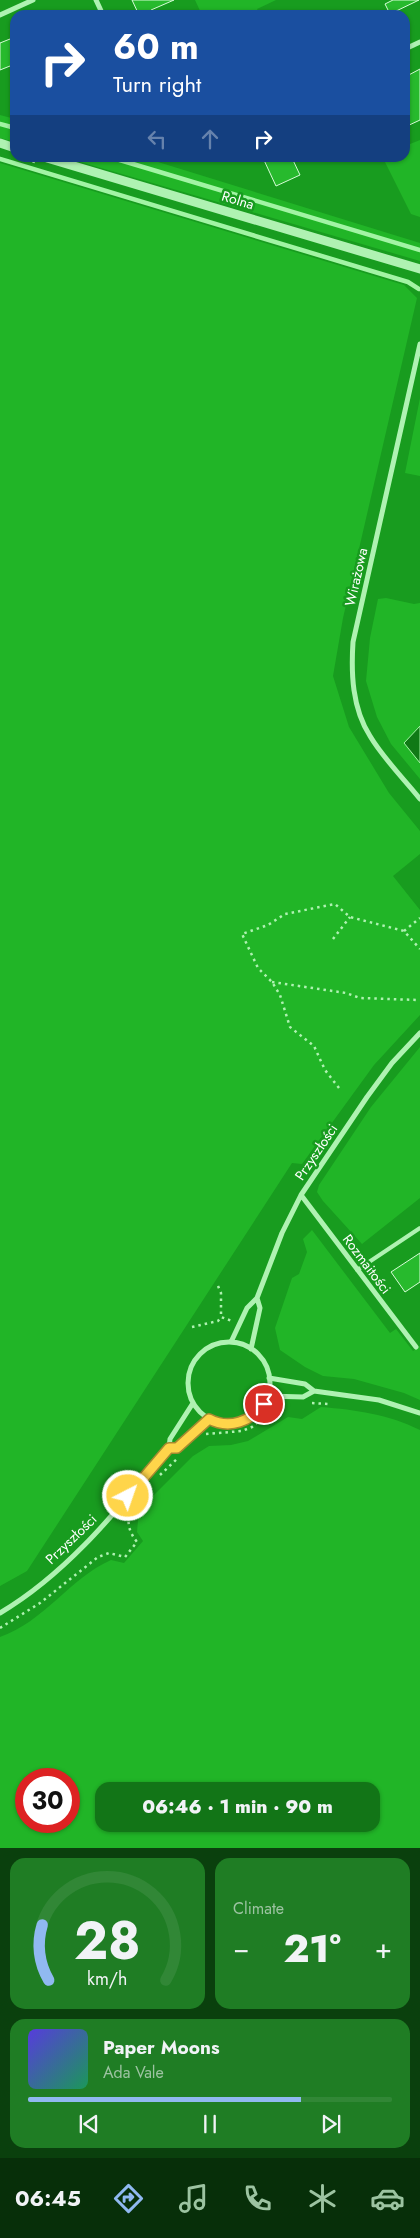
<!DOCTYPE html>
<meta charset="utf-8">
<style>
:root{--surface:#127517;--page:#1f7d24;--text:#f1f3f6;--muted:#9cc3a1;--line:#318736;--accent:#90b9f0}
body{margin:0;font-family:Jost,sans-serif;background:var(--page);color:var(--text);height:100vh;display:flex;flex-direction:column;font-size:19px;white-space:nowrap}
*{box-sizing:border-box;margin:0}
p{font-size:16px;color:var(--muted)}
.icon{flex:none;width:28px;height:28px;fill:none;stroke:currentColor;stroke-width:2;stroke-linecap:round;stroke-linejoin:round}
.map{position:relative;height:1848px;overflow:hidden}
.drawer{display:flex;flex-direction:column;gap:10px;padding:10px;background:#0a400d;flex:1}
.drawer>*{flex:none}
.banner{position:absolute;left:10px;top:10px;width:400px;height:152px;border-radius:15px;box-shadow:0 1px 4px #0004;background:#1a4fa0;color:#fff;overflow:hidden}
.speed{position:absolute;left:15px;top:1768px;display:flex;gap:10px;font-size:25px;font-weight:700;text-align:center}
.speed>*{display:grid;place-content:center;width:65px;height:65px;border-radius:50%;background:var(--surface);box-shadow:0 1px 4px #0004;line-height:1}
.speed .limit{border:8px solid #d22;background:#fff;color:#111}
.pin{position:absolute;display:grid;place-items:center;width:42px;height:42px;color:#fff;margin:-21px;border:2px solid #fff;border-radius:50%;box-shadow:0 1px 5px #0007}
.me{position:absolute;width:55px;margin:-28px;rotate:41deg;stroke-linejoin:round;filter:drop-shadow(0 0 4px #0008)}
.turn{display:flex;align-items:center;gap:18px;height:105px;padding:0 20px;font-size:22px}
.turn .icon{width:65px;height:65px;stroke-width:2.5}
.turn b{display:block;font-size:35px;line-height:42px}
.lanes{display:flex;align-items:center;height:48px;padding:0 20px;background:#0003;justify-content:center;gap:25px;direction:ltr}
.lanes .off{opacity:.35}
.big{font-size:38px;font-weight:800;line-height:1.1}
.drawer .tile{flex:1;display:flex;flex-direction:column;justify-content:center;gap:8px;min-width:0;padding:0 18px;border-radius:15px;background:var(--page)}
.drawer .dial{align-items:center;gap:0}
.dial svg{height:130px;overflow:visible;fill:none;stroke:var(--line);stroke-width:7;stroke-linecap:round;text-anchor:middle}
.dial text{fill:var(--text);stroke:none}
.song{display:flex;align-items:center;gap:15px}
.cover{width:60px;height:60px;border-radius:8px;background:linear-gradient(135deg,hsl(250 70% 55%),hsl(150 70% 35%))}
.played{height:5px;border-radius:2px;background:linear-gradient(90deg,var(--accent) 75%,var(--line) 75%)}
.keys{display:flex;justify-content:space-around;direction:ltr}
.heat{display:flex;justify-content:space-between;align-items:center;font-size:28px;direction:ltr}
.drawer .tiles{flex:1;display:grid;gap:10px;grid-template-columns:1fr 1fr}
.tile:last-child{grid-column:span 2}
.trip{position:absolute;left:95px;top:1782px;width:285px;height:50px;border-radius:15px;background:var(--surface);box-shadow:0 1px 4px #0004;font-weight:800;line-height:50px;text-align:center}
.dock{display:flex;height:80px;justify-content:space-around;align-items:center;background:#072f09;color:var(--muted)}
.dock .icon{width:35px;height:35px}
.dock .active{color:var(--accent)}
.dock b{font-size:22px;color:var(--text)}
.map>svg:first-child{display:block}
.green{fill:#21b527;fill-rule:evenodd}
.water{fill:#107916;stroke:#a2f4a4}
.lines{fill:none;stroke-linecap:round;stroke-linejoin:round}
.stream{stroke:#a2f4a4;stroke-width:4.5}
.building{fill:#27ba2d;stroke:#d7fcd8}
.path{stroke:#aff2b2;stroke-width:2.5;stroke-dasharray:2.5 4;stroke-linecap:butt}
.service{stroke:#aff2b2;stroke-width:4}
.minor{stroke:#aff2b2;stroke-width:5}
.tertiary{stroke:#aff2b2;stroke-width:9}
.route-casing{stroke:#a68a30;stroke-width:12}
.route{stroke:#ffd54a;stroke-width:9}
.labels{text-anchor:middle;dominant-baseline:central;stroke-width:5;stroke-linejoin:round;paint-order:stroke}
.street-label{font-size:14px;fill:#fff;stroke:#189c1f}
</style>
<div class="map">
<svg width="420" height="1848" viewBox="0 0 420 1848">
<rect width="100%" height="100%" fill="#189c1f"/>
<path class="green" d="M195 0H276L257 9 260 15H202Z
M0 115 15 119V142L0 138Z
M420 140V217L411 214 383 158H405V146Z
M67 158H145L420 243V261Z
M0 163 404 285 417 298 343 618 333 676 349 727 389 793 420 831V854L393 876 420 910V1015L374 1065 302 1164 292 1163 27 1571 0 1586Z
M420 398V476L405 473Z
M386 598 414 604 420 603V779L391 744 377 717 366 681 370 638 378 599Z
M420 1047V1198L362 1244 323 1201 317 1192 319 1185 371 1107Z
M312 1230 390 1333 396 1329 413 1351 420 1346V1400L404 1393 354 1379 323 1376 305 1367 280 1350 275 1328 292 1278 299 1274 307 1252 303 1239Z
M321 1407C356 1410 388 1414 420 1430V1848H0V1637C44 1622 70 1578 111 1560L124 1563 143 1541 137 1532 139 1510 193 1456 209 1446 231 1445 248 1441 288 1417 302 1419ZM26 1779H69V1821H26ZM104 1791H371V1824H104Z"/>
<path class="water" d="M420 726V763L404 743Z"/>
<g class="lines">
<path class="stream" d="M0 124 15 128
M113 158 420 250
M0 159 408 282 419 289"/>
</g>
<path class="building" d="M132 0H174L151 10 149 14 145 13 139 15Z
M393 0H419L390 14 385 4Z
M10 39 11 42 15 40V64L0 70V43Z
M420 69V120L405 127V77Z
M263 158H292L300 175 276 186Z
M420 1253V1282L405 1292 391 1272Z"/>
<g class="lines">
<path class="path" d="M20 158 38 163
M404 931 420 918
M333 939 350 917
M272 982 346 993 360 998 418 1000
M339 1088 325 1070 314 1046 290 1027 280 995 272 982 258 968 242 934 268 925 285 914 335 904 350 917 404 931 420 949
M218 1286 221 1293V1317L232 1321
M192 1327 218 1321 221 1317
M312 1403 329 1404
M206 1434 242 1431 252 1427 277 1406
M160 1475 178 1458
M108 1496 115 1501
M0 1628 40 1603 98 1557 109 1553 125 1557 137 1542C129 1532 126 1522 131 1509"/>
<path class="service" d="M357 1270 420 1228"/>
<path class="minor" d="M96 0 103 15
M0 15 33 0
M405 49 420 42
M420 344 353 642C351 673 352 708 370 736 383 758 404 779 420 799
M301 1195 416 1347
M231 1342 247 1308 257 1298 282 1233 301 1195 367 1097 392 1063 420 1033
M188 1383a41 41 0 1 1 82 0a41 41 0 1 1-82 0Z
M251 1349 260 1308 257 1298
M269 1378 305 1384 314 1391 379 1400 420 1413
M268 1396 303 1397 314 1391
M169 1448H177L209 1419
M0 1613C68 1573 119 1508 169 1448L170 1439 193 1403"/>
<path class="tertiary" d="M0 143 15 148
M47 158 420 269"/>
</g>
<g class="lines">
<defs>
<path id="route" d="M128 1496 169 1448H177L209 1419C230 1430 251 1421 264 1404"/>
</defs>
<use href="#route" class="route-casing"/>
<use href="#route" class="route"/>
</g>
<g class="labels">
<g class="street-label">
<text transform="translate(238 200) rotate(17)">Rolna</text>
<text transform="translate(356 577) rotate(-77)">Wirażowa</text>
<text transform="translate(316 1152) rotate(-56)">Przyszłości</text>
<text transform="translate(367 1264) rotate(53)">Rozmaitości</text>
<text transform="translate(71 1539) rotate(-44)">Przyszłości</text>
</g>
</g>
</svg>
<div class="speed"><div class="limit">30</div></div>
<div class="pin" style="left:264px;top:1404px;background:#d93025"><svg class="icon" aria-label="arrive" viewBox="0 0 24 24"><path d="M6 21V4h12l-3 4 3 4H6"/></svg></div>
<svg class="me" style="left:128px;top:1496px" viewBox="-20 -20 40 40"><circle r="17" fill="#ffd54a" stroke="#fff" stroke-width="3"/><path d="M0-11L8 9 0 5-8 9z" fill="#fff"/></svg>
<div class="trip">06:46 · 1 min · 90 m</div>
<div class="banner">
<div class="turn"><svg class="icon" aria-label="right" viewBox="0 0 24 24"><path d="M7 20v-9h11M14 6l5 5-5 5"/></svg><div><b>60 m</b>Turn right</div></div>
<div class="lanes"><svg class="icon off" aria-label="left" viewBox="0 0 24 24"><path d="M17 20v-9H6M10 6l-5 5 5 5"/></svg><svg class="icon off" aria-label="ahead" viewBox="0 0 24 24"><path d="M12 20V5M6 11l6-6 6 6"/></svg><svg class="icon" aria-label="right" viewBox="0 0 24 24"><path d="M7 20v-9h11M14 6l5 5-5 5"/></svg></div>
</div>
</div>
<section class="drawer">
<div class="tiles">
<div class="tile dial"><svg viewBox="0 0 100 80">
<path d="M14 69A42 42 0 1 1 86 69"/>
<path d="M14 69A42 42 0 0 1 10 35" stroke="#90b9f0"/>
<text x="50" y="56" font-size="32" font-weight="700">28</text>
<text x="50" y="72" font-size="11">km/h</text>
</svg></div>
<div class="tile"><p>Climate</p>
<div class="heat"><a>−</a><b class="big">21°</b><a>+</a></div>
</div>
<div class="tile">
<div class="song"><i class="cover"></i><div><b>Paper Moons</b><p>Ada Vale</p></div></div>
<div class="played"></div>
<div class="keys"><svg class="icon" aria-label="previous" viewBox="0 0 24 24"><path d="M18 5L8 12l10 7zM5 5v14"/></svg><svg class="icon" aria-label="pause" viewBox="0 0 24 24"><path d="M8 5v14M16 5v14"/></svg><svg class="icon" aria-label="next" viewBox="0 0 24 24"><path d="M6 5l10 7-10 7zM19 5v14"/></svg></div>
</div>
</div>
</section>
<nav class="dock">
<b>06:45</b>
<svg class="icon active" aria-label="directions" viewBox="0 0 24 24"><path d="M12 3l9 9-9 9-9-9zM9 14v-3h6M13 9l2 2-2 2"/></svg>
<svg class="icon" aria-label="music" viewBox="0 0 24 24"><path d="M9 18V5l10-2v13"/><circle cx="6" cy="18" r="3"/><circle cx="16" cy="16" r="3"/></svg>
<svg class="icon" aria-label="phone" viewBox="0 0 24 24"><path d="M5 4h4l2 5-3 2q2 4 5 5l2-3 5 2v4C11 20 4 13 5 4z"/></svg>
<svg class="icon" aria-label="climate" viewBox="0 0 24 24"><path d="M12 3v18M4 7l16 10M4 17L20 7"/></svg>
<svg class="icon" aria-label="car" viewBox="0 0 24 24"><path d="M5 17H2v-5l4-1 3-4h7l3 4 3 1v5h-3M9 17h6M6 11h13"/><circle cx="7" cy="17" r="2"/><circle cx="17" cy="17" r="2"/></svg>
</nav>
